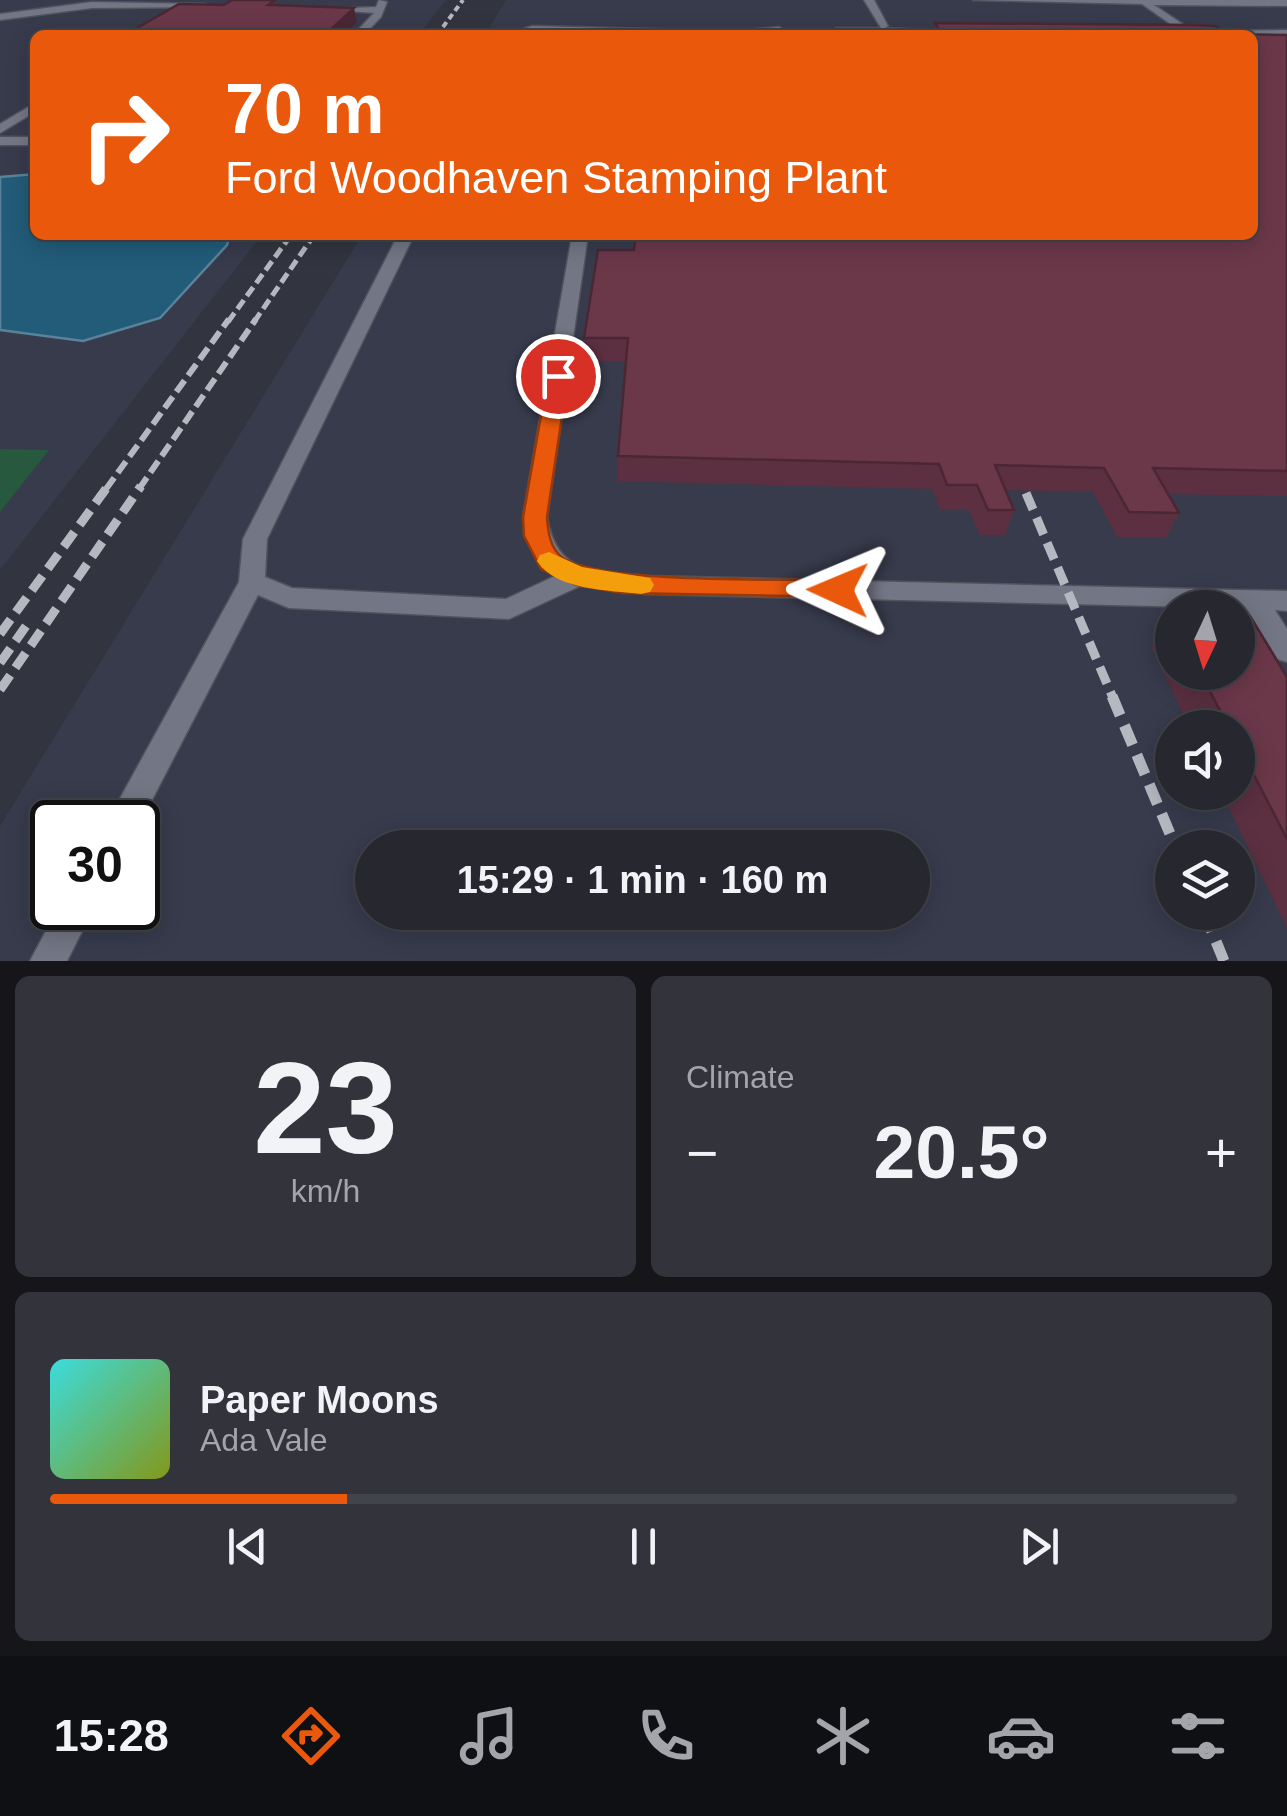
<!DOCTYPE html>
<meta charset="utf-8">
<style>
:root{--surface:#26272f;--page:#32333b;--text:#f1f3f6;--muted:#a4a5aa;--line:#42444b;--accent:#ea580c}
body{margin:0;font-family:Helvetica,sans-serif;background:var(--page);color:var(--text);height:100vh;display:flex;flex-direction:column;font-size:38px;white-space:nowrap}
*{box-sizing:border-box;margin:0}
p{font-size:32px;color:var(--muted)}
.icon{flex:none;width:55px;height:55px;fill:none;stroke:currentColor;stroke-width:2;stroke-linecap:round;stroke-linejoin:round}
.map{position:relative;height:961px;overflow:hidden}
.sheet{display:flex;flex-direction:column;gap:15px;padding:15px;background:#15151a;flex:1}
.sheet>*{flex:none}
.top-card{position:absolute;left:30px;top:30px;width:1228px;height:210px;border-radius:15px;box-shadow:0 5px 25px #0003,0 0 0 2px var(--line);background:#ea580c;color:#fff;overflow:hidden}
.needle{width:65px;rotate:184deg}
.fabs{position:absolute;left:1155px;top:590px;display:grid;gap:20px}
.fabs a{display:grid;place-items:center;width:100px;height:100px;border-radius:50%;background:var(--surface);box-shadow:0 5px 25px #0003,0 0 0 2px var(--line);font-size:50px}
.speed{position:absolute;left:30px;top:800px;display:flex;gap:20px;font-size:50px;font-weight:700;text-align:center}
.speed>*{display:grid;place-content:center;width:130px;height:130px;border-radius:50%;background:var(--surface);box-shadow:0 5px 25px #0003,0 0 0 2px var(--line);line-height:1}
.speed .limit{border:5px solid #111;border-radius:15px;background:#fff;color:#111}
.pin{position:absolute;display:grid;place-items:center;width:85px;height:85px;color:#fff;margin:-42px;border:5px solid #fff;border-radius:50%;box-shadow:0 2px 10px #0007}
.me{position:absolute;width:110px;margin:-55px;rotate:271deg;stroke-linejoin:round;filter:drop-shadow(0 0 8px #0008)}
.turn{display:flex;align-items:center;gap:35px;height:210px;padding:0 30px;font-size:45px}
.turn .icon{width:130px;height:130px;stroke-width:2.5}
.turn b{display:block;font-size:70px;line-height:85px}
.big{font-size:75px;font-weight:800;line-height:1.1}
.sheet .tile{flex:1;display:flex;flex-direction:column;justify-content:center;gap:15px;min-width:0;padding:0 35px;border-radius:15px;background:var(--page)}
.sheet .dial{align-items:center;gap:0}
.dial b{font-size:130px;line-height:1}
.song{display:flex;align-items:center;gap:30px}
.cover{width:120px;height:120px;border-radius:15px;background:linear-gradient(135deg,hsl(180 70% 55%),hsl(70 70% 35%))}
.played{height:10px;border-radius:5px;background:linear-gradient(90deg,var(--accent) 25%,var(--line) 25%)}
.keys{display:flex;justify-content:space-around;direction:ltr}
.heat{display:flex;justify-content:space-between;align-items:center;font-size:55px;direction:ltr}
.sheet .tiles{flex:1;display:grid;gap:15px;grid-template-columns:1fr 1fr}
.tile:last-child{grid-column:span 2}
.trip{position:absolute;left:355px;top:830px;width:575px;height:100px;border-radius:50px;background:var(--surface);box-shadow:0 5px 25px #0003,0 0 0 2px var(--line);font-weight:800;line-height:100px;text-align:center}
.tab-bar{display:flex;height:160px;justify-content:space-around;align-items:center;background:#0f1013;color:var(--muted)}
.tab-bar .icon{width:70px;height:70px}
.tab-bar .on{color:var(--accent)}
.tab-bar b{font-size:45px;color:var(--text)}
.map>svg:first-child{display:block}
.built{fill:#383b4c;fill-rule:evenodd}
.green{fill:#26593d}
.water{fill:#225c79;stroke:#5a839a;stroke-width:2.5}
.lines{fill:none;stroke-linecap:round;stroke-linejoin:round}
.minor-casing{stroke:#51525c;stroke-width:3}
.minor{fill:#737684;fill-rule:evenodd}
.rail-far4{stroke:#b6b8c1;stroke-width:4;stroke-dasharray:6 4;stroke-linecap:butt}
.rail-far3{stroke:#b6b8c1;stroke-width:5;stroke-dasharray:11 5;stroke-linecap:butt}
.rail-far2{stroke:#b6b8c1;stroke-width:6;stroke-dasharray:14 6;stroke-linecap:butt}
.rail-far1{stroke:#b6b8c1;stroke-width:9;stroke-dasharray:18 9;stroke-linecap:butt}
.rail{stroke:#b6b8c1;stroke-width:11;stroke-dasharray:21 11;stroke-linecap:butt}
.wall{fill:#5c3040}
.shaded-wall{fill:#4b2734}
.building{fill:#6b384a;stroke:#4b2734;stroke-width:2.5}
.route{fill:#ea580c;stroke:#983908;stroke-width:2.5}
.slow{fill:#f59e0b}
</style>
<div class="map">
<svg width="1287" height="961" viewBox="0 0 1287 961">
<rect width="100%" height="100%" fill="#32343f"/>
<path class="built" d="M0 0H446L419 35H35V235H262L0 570Z
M506 0H1287V961H0V826L362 235H1252V35H485ZM1172 608H1238V672H1172ZM1172 728H1238V792H1172ZM52 822H138V908H52ZM372 848H912V912H372ZM1172 848H1238V912H1172Z"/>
<path class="green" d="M0 449 49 450 0 512Z"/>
<path class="water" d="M35 174V235H230L227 245 160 318 83 341 0 330V177Z"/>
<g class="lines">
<defs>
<path id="minor" d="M379 0 387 2 381 17 364 35H353L374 13 322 9 376 7Z
M864 0H874L888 26 885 28 969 32 964 35 833 33 836 28H881Z
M973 0H1287V6L1154 5 1193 31 1287 30V36L1186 35 1142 4Z
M92 2 205 4 210 7 92 8 0 20V14Z
M532 26 734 31 779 27 784 30 754 35 532 32 505 35Z
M35 103V112L0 133V124Z
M0 137H35V145H0Z
M398 235H414L267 539 265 577 292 588 506 599 555 576C533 562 527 541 523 517L572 235H588L547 517C557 576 595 571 645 576L1287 591V611L1275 610 1287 629V662L1277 659 1247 610 1238 608 645 594 580 586 509 619 289 608 258 595 138 827V822H107L239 582 243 539Z
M58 908H94L67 961H30Z"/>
</defs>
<use href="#minor" class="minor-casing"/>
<use href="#minor" class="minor"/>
<path class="rail-far4" d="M437 35 463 0"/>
<path class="rail-far3" d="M228 322 291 235
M254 322 314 235"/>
<path class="rail-far2" d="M106 489 229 319
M139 489 256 319"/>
<path class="rail-far1" d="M1026 493 1113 698
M0 634 108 486
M0 663 31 619
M0 690 141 486"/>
<path class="rail" d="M1112 696 1176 848
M1204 912 1224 961"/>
</g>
<path class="wall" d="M935 23 1228 34 1287 35V496L1168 494 1179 513 1166 538 1117 537 1093 492 1005 490 1014 510 1005 535H980L969 510H940L932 489 618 481V456L626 361H585L584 338 634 250 1252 35H750L751 30 933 32Z
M1170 614H1172V672H1238L1287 677V928L1221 792H1238V728H1190L1151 647Z"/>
<path class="shaded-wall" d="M354 8 357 22 344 35H325Z"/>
<path class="building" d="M232 0H275L268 5 354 8 325 35H125L179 4 224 5Z
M935 23 1195 25 1215 26 1228 34 1287 35V471L1153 468 1179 513 1129 512 1104 468 995 465 1014 510H988L977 485H947L939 464 618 456 628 338H584L598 250H634L636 235H1252V35H752L751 30 941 32Z
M1238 616H1250L1287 677V839L1238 744V728H1229L1200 672H1238Z"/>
<path class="route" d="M558 370 568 376 547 517C548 532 550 549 563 558 603 584 782 579 838 580L847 583 851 590 847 597 622 593 577 585 541 569 524 536 523 517 548 376Z"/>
<path class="slow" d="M549 552 582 567 650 578 654 585 650 592 641 594C610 590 556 591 537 561L540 555Z"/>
</svg>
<div class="fabs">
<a><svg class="needle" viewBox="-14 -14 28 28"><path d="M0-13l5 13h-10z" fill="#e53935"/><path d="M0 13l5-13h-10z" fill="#a4a5aa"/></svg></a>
<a><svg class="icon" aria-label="sound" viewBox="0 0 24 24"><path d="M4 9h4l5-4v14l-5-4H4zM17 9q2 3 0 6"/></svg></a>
<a><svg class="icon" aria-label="layers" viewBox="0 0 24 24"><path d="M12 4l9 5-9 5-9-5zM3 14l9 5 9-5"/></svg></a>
</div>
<div class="speed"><div class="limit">30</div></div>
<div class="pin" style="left:558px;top:376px;background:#d93025"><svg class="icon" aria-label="arrive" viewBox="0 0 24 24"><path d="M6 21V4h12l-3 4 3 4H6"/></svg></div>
<svg class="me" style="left:838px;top:590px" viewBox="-20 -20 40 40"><path d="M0-17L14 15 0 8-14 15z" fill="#ea580c" stroke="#fff" stroke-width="4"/></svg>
<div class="trip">15:29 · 1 min · 160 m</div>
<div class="top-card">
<div class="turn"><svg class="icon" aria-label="right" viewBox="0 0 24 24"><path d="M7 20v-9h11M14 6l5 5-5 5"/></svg><div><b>70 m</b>Ford Woodhaven Stamping Plant</div></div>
</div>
</div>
<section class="sheet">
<div class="tiles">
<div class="tile dial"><b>23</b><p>km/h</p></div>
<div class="tile"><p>Climate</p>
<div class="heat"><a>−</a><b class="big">20.5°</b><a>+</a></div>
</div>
<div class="tile">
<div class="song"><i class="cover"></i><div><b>Paper Moons</b><p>Ada Vale</p></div></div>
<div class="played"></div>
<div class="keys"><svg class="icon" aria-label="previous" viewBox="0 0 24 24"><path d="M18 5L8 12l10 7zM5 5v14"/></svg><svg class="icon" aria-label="pause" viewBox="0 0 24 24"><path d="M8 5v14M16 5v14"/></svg><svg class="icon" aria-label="next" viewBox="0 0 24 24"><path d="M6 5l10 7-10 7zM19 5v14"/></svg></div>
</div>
</div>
</section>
<nav class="tab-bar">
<b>15:28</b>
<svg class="icon on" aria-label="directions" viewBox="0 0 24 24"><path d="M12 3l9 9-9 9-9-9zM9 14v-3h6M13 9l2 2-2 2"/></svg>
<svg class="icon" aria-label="music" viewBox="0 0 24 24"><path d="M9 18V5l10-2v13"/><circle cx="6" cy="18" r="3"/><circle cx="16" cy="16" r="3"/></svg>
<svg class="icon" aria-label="phone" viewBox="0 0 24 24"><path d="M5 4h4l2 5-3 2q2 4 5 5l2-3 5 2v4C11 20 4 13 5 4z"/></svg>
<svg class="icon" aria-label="climate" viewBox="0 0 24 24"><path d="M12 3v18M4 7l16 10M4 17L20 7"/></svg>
<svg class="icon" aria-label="car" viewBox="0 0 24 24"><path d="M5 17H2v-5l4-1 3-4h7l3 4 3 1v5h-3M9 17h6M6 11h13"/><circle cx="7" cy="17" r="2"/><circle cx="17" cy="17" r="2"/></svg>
<svg class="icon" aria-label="filters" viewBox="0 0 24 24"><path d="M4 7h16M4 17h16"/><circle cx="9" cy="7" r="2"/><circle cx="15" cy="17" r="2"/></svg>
</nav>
